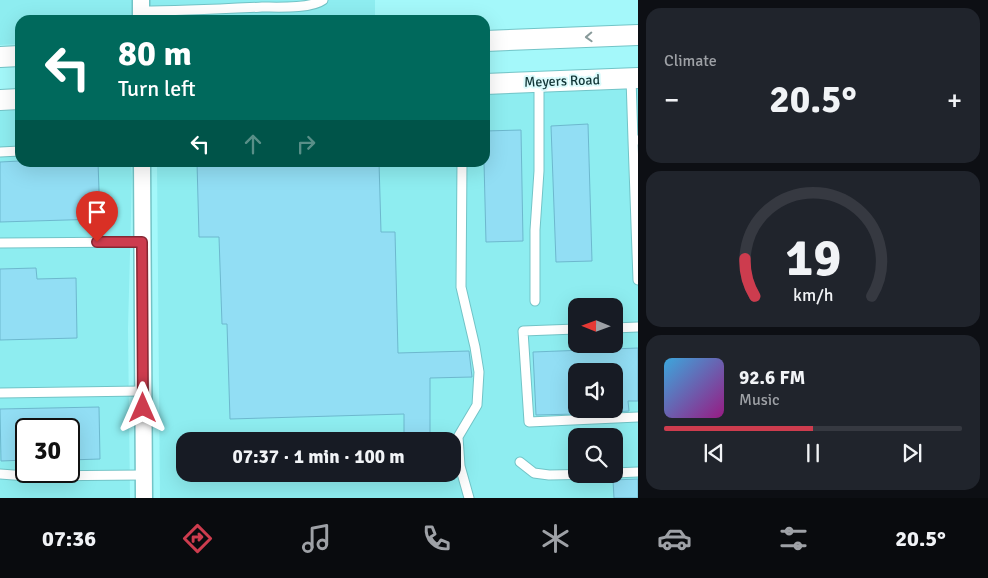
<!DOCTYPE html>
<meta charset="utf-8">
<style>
:root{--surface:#171b24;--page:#20242c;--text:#f1f3f6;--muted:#9ea1a6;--line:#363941;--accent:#cd3c4e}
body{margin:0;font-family:Signika,sans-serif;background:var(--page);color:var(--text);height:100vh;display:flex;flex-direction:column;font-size:19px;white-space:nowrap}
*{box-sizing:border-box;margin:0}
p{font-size:16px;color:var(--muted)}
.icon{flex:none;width:28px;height:28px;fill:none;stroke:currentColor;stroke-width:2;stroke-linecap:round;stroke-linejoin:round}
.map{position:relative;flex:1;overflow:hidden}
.panel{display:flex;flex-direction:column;gap:8px;padding:8px;background:#0d0f14;width:350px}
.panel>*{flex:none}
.banner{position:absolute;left:15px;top:15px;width:475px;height:152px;border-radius:15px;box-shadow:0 5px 20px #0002;background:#00695c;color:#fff;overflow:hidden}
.needle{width:32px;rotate:271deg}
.controls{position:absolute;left:568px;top:298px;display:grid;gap:10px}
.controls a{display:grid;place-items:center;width:55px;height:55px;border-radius:10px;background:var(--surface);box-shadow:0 5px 20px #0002;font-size:25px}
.speed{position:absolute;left:15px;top:418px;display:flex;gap:10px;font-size:25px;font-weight:700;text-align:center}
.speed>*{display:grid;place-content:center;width:65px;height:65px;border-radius:50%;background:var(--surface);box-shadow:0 5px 20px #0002;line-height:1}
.speed .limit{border:2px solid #111;border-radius:8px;background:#fff;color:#111}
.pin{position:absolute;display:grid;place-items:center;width:42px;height:42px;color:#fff;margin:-51px -21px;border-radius:50% 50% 50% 0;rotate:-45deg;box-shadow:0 0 5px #0007}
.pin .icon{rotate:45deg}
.me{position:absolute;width:55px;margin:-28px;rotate:0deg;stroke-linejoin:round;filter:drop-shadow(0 0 4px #0008)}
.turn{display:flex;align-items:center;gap:18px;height:105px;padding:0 20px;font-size:22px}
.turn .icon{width:65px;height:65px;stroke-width:2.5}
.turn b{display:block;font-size:35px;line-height:42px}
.lanes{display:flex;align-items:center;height:48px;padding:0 20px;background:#0003;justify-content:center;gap:25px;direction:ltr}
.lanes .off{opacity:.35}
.big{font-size:38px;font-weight:800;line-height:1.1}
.panel .tile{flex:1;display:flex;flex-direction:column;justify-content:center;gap:8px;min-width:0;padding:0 18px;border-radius:15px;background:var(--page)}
.panel .dial{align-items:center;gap:0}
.dial svg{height:130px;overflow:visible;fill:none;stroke:var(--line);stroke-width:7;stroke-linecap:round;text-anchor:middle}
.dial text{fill:var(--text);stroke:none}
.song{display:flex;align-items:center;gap:15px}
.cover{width:60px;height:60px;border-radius:8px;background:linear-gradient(135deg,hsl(200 70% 55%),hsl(310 70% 35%))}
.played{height:5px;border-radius:2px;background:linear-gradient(90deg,var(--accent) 50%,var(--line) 50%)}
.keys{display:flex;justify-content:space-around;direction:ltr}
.heat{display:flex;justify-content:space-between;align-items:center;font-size:28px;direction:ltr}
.trip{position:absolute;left:176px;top:432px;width:285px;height:50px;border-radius:15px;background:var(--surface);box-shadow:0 5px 20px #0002;font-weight:800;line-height:50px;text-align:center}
.menu{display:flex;height:80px;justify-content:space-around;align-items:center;background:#090b0e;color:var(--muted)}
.menu .icon{width:35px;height:35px}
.menu .current{color:var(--accent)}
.menu b{font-size:22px;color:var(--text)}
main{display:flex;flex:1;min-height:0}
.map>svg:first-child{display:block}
.built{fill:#8eedf0;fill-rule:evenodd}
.building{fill:#92def4;stroke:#6db8ce}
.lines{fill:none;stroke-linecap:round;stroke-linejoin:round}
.service-casing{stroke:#72c4c7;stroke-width:11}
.minor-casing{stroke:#72c4c7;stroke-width:19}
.tertiary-casing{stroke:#72c4c7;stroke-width:22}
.service{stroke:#fff;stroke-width:9}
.minor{stroke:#fff;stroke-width:16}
.tertiary{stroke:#fff;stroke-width:20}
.oneway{stroke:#889a9a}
.route-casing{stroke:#852733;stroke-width:12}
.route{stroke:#cd3c4e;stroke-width:9}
.labels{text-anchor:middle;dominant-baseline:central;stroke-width:4;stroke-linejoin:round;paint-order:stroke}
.street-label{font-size:14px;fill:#113536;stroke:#dcfbfc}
</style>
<main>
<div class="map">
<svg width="638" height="498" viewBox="0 0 638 498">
<rect width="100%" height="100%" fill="#a4f8fa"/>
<path class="built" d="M0 0H375V20H20V44L0 45Z
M638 87V498H160L157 163 485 162V93ZM576 306H614V344H576ZM576 371H614V409H576ZM576 436H614V474H576ZM185 441H452V474H185Z
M20 110V162L131 163 132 177 128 329 130 498H0V111ZM26 429H69V471H26Z"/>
<path class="building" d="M588 124 592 261 556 262 551 126Z
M521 130 523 241 486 242 484 162 485 131Z
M20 161V162H98L100 219 0 222V162Z
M197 162H379L381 232H395L398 353 469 351 472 377 430 378V441H404V414L230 419 227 324H222L219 237H199Z
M36 268 37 279 76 278 77 338 0 340V269Z
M638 348V401H628L629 411 614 412V371H576V414L536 415 533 352Z
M99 407 100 459 69 460V429H26V460L1 461 0 409Z
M638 479V498H614L613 480Z"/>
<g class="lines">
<defs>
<path id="service" d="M141 11C181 11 221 9 262 7 277 7 311 9 323 0
M631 78 633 140H638
M633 140 638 280
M0 152 20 151
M462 162 461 287 475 347 479 372 477 405 458 437 460 466 469 498
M0 243 142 242
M535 301V230L539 171V82
M614 328 638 327
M576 329 523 331 529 422 638 417
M0 393 142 391
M520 462 534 473 549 475 603 474
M614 473 638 472
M0 474 27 476 143 475"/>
<path id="minor" d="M141 0V20
M142 162 144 498"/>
<path id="tertiary" d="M485 41 638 35
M0 57 20 56
M485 84 638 78
M0 100 20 99"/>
</defs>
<use href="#service" class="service-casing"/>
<use href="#minor" class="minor-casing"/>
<use href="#tertiary" class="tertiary-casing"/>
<use href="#service" class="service"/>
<use href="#minor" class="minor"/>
<use href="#tertiary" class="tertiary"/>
</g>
<defs><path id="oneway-chevron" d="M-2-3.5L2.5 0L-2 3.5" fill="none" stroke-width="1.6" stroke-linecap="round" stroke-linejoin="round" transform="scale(1.25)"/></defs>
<use class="oneway" href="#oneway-chevron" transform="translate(589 37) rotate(178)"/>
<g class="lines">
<defs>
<path id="route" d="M97 242H142L143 408"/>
</defs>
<use href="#route" class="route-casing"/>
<use href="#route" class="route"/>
</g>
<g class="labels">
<g class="street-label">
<text transform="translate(562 81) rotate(-2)">Meyers Road</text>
</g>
</g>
</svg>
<div class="controls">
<a><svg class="needle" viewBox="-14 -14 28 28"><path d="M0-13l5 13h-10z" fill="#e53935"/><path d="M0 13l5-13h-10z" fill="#9ea1a6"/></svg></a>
<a><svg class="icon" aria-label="sound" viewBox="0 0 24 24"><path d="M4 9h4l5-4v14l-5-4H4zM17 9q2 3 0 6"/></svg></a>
<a><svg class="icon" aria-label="search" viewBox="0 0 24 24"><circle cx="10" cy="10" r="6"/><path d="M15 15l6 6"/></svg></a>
</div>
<div class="speed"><div class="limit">30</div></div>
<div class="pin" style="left:97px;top:242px;background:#d93025"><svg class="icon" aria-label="arrive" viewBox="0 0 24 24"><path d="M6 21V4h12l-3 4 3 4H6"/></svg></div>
<svg class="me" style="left:143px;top:408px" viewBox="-20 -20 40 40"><path d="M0-17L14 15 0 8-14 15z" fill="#cd3c4e" stroke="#fff" stroke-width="4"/></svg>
<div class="trip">07:37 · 1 min · 100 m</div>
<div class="banner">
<div class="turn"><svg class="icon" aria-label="left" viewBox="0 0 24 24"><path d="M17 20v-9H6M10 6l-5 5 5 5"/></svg><div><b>80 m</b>Turn left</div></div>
<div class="lanes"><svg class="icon" aria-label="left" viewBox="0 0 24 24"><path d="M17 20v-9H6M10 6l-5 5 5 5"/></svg><svg class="icon off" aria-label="ahead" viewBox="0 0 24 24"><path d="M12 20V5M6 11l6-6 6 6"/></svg><svg class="icon off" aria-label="right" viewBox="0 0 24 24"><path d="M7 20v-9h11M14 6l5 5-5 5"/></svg></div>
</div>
</div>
<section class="panel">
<div class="tile"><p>Climate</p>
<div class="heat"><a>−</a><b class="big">20.5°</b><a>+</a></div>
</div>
<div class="tile dial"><svg viewBox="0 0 100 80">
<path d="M14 69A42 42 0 1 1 86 69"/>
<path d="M14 69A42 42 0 0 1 8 46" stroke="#cd3c4e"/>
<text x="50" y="56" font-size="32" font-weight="700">19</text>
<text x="50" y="72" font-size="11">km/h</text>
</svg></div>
<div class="tile">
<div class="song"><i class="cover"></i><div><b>92.6 FM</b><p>Music</p></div></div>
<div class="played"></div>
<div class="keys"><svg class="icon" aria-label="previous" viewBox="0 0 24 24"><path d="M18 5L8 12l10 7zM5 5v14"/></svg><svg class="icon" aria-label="pause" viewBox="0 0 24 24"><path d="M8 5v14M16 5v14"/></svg><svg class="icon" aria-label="next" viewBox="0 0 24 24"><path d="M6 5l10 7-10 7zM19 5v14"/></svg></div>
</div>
</section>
</main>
<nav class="menu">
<b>07:36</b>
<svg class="icon current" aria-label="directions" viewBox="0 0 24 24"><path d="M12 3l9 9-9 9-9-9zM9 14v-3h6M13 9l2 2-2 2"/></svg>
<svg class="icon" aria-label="music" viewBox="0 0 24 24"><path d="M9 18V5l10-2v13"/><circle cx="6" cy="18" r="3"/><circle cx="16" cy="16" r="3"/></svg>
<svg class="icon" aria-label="phone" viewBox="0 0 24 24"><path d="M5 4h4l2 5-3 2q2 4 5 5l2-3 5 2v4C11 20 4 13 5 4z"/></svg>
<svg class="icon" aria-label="climate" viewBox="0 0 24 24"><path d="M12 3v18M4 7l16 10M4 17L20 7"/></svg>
<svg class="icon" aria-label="car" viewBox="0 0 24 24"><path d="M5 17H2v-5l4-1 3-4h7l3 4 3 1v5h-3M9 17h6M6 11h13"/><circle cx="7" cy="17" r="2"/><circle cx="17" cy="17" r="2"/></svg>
<svg class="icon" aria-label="filters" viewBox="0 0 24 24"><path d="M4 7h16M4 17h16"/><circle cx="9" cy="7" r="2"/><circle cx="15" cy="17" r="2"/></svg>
<b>20.5°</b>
</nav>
